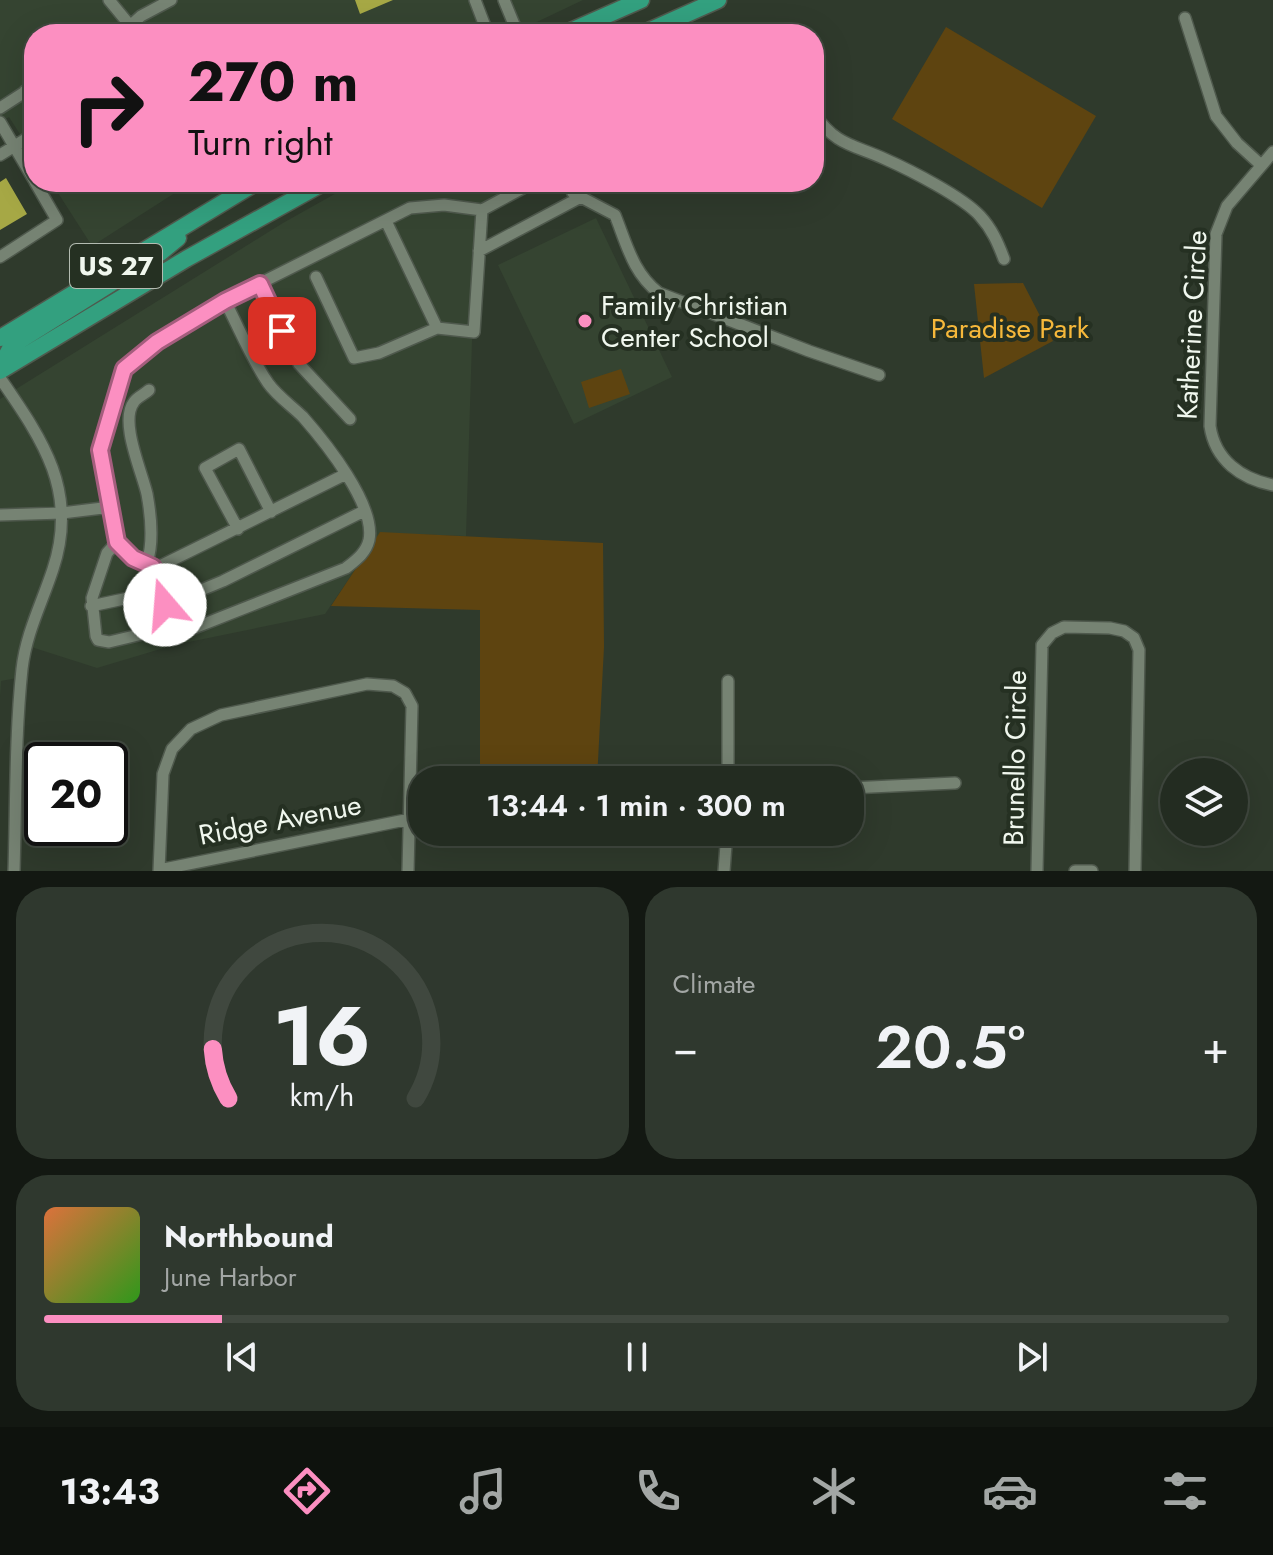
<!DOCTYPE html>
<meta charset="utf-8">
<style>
:root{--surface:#232c21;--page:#2f382e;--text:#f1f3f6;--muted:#a3a7a5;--line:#40483f;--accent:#fc8fc1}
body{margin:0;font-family:Jost,sans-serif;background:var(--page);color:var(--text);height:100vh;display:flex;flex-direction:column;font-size:30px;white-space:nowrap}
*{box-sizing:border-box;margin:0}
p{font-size:26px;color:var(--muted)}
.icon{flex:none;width:44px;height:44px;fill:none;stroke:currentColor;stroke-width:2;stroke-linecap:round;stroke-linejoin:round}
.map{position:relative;height:871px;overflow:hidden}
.side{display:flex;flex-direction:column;gap:16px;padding:16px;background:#131812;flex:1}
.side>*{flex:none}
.guide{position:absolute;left:24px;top:24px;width:800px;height:168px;border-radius:32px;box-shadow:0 8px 32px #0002,0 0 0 2px var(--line);background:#fc8fc1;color:#111;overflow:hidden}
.fabs{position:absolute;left:1160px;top:758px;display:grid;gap:16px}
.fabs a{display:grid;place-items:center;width:88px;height:88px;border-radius:50%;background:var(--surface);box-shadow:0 8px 32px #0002,0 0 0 2px var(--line);font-size:40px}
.speed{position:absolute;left:24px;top:742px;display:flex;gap:16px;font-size:40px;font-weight:700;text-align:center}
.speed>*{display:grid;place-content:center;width:104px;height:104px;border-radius:50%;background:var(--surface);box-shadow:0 8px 32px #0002,0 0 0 2px var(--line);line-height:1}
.speed .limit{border:4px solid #111;border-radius:12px;background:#fff;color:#111}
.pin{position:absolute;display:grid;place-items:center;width:68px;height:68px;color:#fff;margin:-34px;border-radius:16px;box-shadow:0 4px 12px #0006}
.me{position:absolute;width:88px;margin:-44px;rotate:342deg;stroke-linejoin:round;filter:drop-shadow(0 0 6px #0008)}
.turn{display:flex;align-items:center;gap:28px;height:168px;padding:0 32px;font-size:36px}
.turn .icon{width:104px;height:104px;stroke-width:2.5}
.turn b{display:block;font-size:56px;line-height:68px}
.big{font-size:60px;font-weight:600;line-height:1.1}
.side .card{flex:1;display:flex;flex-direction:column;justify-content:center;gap:12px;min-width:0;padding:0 28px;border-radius:32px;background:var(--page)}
.side .dial{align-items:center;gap:0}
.dial svg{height:208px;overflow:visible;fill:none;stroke:var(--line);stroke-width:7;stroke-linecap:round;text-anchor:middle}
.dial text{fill:var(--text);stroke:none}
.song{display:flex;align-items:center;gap:24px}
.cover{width:96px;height:96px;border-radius:12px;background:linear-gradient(135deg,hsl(20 70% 55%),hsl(110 70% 35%))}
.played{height:8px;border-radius:4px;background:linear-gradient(90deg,var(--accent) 15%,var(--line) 15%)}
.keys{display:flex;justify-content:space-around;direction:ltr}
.heat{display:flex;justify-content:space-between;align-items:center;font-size:44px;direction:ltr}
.side .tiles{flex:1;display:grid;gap:16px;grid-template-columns:1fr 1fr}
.card:last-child{grid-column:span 2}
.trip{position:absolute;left:408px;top:766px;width:456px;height:80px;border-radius:32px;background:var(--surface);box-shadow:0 8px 32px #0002,0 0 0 2px var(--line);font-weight:600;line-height:80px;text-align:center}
.tabs{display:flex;height:128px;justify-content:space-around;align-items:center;background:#0e120d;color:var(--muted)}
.tabs .icon{width:56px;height:56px}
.tabs .on{color:var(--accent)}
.tabs b{font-size:36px;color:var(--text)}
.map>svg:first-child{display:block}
.built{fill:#354431}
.green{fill:#5e4410}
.building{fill:#a6a845}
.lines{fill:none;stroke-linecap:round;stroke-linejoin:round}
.minor-casing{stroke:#4f594d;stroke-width:14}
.highway-casing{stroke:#4f594d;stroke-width:19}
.minor{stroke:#768373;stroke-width:11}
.highway{stroke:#33a07f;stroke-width:16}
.route-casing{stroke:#a45d7d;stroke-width:20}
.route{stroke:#fc8fc1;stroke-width:14}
.poi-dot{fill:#fc8fc1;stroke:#253022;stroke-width:3}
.labels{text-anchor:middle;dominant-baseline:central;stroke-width:8;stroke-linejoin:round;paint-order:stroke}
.shield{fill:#253022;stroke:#b3bbb1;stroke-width:2}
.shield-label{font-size:26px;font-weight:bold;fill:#f0f7ee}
.poi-label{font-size:28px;fill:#f0f7ee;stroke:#253022;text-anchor:start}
.street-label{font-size:28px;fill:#f0f7ee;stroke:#253022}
.park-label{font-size:28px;fill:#f6b83b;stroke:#253022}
</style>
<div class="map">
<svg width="1273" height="871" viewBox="0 0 1273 871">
<rect width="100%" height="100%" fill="#2f3a2c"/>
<path class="built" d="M0 0H468L482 34H34V156L9 117 0 122Z
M511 0H583L522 29Z
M51 182H192L92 246Z
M356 182H539L483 209 472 341 466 536 380 533 325 614 174 645 97 668 25 645 22 677 1 681 0 697V399L283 223Z
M596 218 672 377 574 424 498 265Z"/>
<path class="green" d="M946 27 1096 116 1042 208 892 119Z
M1023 283 1053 341 984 378 974 284Z
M621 369 630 394 589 408 581 382Z
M380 532 603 543 604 647 597 780H480V610L331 606Z"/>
<path class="building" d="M355 0H393L360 14Z
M6 178 27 214 0 230V182Z"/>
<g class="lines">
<defs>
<path id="minor" d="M109 0 137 34
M475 0 488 34
M504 0 518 34
M1185 18 1216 116 1237 143 1261 165
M121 34 141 16 171 0
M25 91 34 108
M0 108 34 86
M814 114C837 146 852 144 885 159 910 170 963 197 980 216 992 229 998 243 1004 259
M0 122 34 180
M1273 152 1227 206 1216 234 1210 426C1215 460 1241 479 1273 485
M0 155 34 134
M224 182 233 196
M568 182 573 193 615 215C627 245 633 273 659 293L809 351 879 375
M386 221 437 328
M479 251 581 197
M0 257 57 220 35 182
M316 277 354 358 379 353 437 328 474 332 482 210
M260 284 299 364 350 419
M0 378C42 439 79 491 53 569 42 603 26 633 22 669 15 735 16 804 14 871
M111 507 117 542 133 558 153 567 173 627 179 634 346 568C356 560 366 553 369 540 376 505 325 442 303 417 292 406 277 396 268 383 251 358 239 328 225 301
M0 515 62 513 111 507 100 450 124 369 157 342 225 301 410 208 444 205 482 210 534 182
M238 529 205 468 239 449 271 512
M117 542 107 553 92 598 96 636 98 640 109 642 155 631
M147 563C154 541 151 516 147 494 142 472 119 421 134 402 137 397 145 394 149 390
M154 569 346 474
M165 605 223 581 364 511
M91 606 138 596
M728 780V681
M850 788 955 783
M159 870 410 819
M159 871 163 774 172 749 191 729 221 715 367 684 393 686 405 693 412 706 408 871
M724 871 727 832
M1037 871 1042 645 1052 633 1064 627 1110 628 1124 631 1134 638 1139 650 1135 871
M1075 871H1092"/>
<path id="highway" d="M564 34 641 0
M642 34 718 0
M0 338 257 182
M0 367 10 349 19 341 160 253 178 238
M0 371 186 259 325 182"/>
</defs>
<use href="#minor" class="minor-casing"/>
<use href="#highway" class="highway-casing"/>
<use href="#minor" class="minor"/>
<use href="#highway" class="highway"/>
</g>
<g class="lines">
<defs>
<path id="route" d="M165 605 153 567 133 558 117 542 100 450 124 369 157 342 225 301 260 284 282 331"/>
</defs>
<use href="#route" class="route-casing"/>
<use href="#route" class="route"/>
</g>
<circle class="poi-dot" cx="585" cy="321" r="8"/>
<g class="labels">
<rect class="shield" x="70" y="244" width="92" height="44" rx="6"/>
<g class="shield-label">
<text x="116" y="266">US 27</text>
</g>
<g class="poi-label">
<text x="601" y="305">Family Christian<tspan x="601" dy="32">Center School</tspan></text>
</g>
<g class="street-label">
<text transform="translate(1192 325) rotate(-87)">Katherine Circle</text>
<text transform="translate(1015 758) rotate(-89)">Brunello Circle</text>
<text transform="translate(280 820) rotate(-11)">Ridge Avenue</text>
</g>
<g class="park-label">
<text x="1010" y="328">Paradise Park</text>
</g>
</g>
</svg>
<div class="fabs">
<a><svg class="icon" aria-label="layers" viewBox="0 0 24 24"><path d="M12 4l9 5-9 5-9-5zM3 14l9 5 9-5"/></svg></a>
</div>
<div class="speed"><div class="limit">20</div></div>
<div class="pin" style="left:282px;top:331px;background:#d93025"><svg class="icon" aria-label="arrive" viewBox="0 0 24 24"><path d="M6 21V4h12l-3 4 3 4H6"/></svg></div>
<svg class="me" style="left:165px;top:605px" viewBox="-20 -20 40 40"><circle r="19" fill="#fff"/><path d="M0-13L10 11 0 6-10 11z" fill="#fc8fc1"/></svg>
<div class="trip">13:44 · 1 min · 300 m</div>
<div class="guide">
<div class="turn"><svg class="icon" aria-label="right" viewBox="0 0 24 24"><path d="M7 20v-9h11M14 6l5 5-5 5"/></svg><div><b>270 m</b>Turn right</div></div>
</div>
</div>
<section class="side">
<div class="tiles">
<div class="card dial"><svg viewBox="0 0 100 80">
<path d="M14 69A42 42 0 1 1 86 69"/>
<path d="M14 69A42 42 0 0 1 8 50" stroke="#fc8fc1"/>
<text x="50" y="56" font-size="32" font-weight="700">16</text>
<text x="50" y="72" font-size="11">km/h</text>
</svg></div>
<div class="card"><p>Climate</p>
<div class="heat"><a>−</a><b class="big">20.5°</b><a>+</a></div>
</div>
<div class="card">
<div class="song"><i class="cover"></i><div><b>Northbound</b><p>June Harbor</p></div></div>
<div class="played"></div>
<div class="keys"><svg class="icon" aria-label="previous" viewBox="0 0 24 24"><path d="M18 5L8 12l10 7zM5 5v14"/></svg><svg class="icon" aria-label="pause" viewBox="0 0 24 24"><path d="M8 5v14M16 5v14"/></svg><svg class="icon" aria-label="next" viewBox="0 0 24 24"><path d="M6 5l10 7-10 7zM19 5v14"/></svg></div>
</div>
</div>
</section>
<nav class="tabs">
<b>13:43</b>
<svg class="icon on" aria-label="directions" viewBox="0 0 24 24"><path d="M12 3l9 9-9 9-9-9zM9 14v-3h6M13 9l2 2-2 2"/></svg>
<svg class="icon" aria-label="music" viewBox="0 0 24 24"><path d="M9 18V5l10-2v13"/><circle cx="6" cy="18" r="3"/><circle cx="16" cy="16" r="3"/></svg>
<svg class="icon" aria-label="phone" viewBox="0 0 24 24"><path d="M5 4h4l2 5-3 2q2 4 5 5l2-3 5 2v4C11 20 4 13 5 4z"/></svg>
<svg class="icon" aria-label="climate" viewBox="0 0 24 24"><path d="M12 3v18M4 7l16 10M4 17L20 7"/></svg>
<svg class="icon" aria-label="car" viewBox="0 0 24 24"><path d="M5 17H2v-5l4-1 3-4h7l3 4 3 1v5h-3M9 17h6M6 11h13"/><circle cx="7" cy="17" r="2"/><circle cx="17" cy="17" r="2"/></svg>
<svg class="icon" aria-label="filters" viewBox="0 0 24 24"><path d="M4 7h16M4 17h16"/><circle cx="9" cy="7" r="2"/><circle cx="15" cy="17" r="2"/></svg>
</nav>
